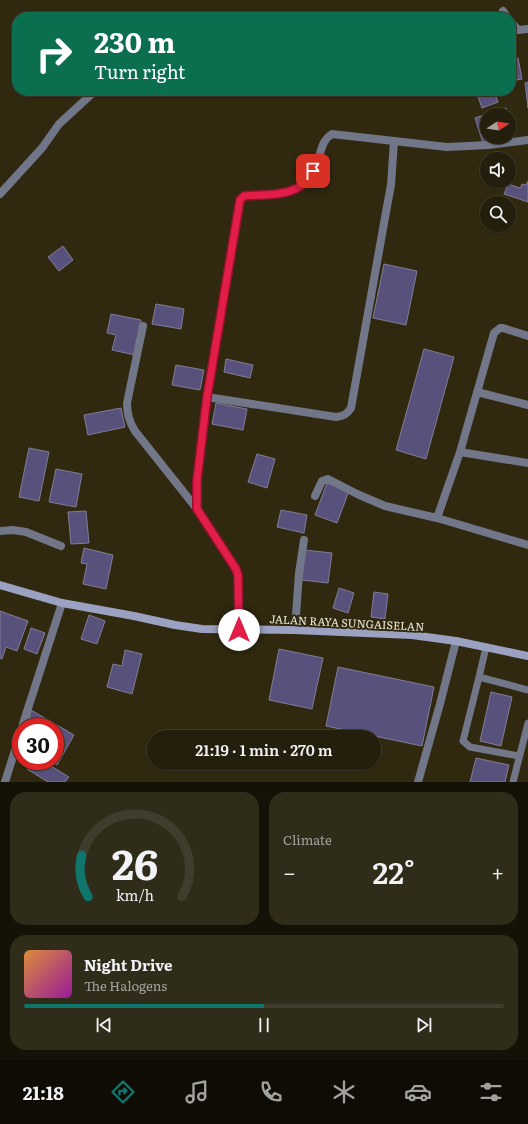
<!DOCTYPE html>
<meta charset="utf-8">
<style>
:root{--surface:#241f0c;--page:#302c1a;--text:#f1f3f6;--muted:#a3a29d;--line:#413d2d;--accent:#0f766e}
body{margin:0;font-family:Literata,serif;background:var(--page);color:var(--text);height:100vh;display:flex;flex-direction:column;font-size:15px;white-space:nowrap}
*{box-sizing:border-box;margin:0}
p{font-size:13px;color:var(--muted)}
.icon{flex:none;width:22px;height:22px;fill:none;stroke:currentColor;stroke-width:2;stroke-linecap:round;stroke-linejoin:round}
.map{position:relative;height:782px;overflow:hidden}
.panel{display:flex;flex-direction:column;gap:10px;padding:10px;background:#141107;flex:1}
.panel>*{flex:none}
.banner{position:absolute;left:12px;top:12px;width:504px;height:84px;border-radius:16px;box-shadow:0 1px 3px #0004,0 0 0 1px var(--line);background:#0b6e4f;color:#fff;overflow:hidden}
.needle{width:26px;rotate:78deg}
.controls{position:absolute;left:480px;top:108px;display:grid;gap:8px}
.controls a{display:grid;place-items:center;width:36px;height:36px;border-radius:50%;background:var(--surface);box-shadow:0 1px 3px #0004,0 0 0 1px var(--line);font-size:20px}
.speed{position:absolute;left:12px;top:718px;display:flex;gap:8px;font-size:20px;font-weight:700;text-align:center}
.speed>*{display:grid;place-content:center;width:52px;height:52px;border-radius:50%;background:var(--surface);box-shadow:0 1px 3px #0004,0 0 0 1px var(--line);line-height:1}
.speed .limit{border:6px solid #d22;background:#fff;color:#111}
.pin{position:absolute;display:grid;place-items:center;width:34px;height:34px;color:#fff;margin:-17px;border-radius:8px;box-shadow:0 2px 6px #0006}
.me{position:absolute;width:44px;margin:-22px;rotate:0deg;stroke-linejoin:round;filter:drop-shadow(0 0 3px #0008)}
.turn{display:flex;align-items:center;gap:14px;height:84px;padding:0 16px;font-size:18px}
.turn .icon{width:52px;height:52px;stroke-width:2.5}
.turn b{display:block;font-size:28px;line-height:34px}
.big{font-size:30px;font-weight:600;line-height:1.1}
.panel .card{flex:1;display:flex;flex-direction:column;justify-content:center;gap:6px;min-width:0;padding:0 14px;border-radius:16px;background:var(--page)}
.panel .dial{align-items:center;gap:0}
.dial svg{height:104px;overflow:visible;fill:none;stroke:var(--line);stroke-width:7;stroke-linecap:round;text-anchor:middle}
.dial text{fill:var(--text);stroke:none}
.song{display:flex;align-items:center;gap:12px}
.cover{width:48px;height:48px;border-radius:6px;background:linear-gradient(135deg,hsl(30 70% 55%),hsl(300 70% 35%))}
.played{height:4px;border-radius:2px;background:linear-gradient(90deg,var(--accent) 50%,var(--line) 50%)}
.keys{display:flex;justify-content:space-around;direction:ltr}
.heat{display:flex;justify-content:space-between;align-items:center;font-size:22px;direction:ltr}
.panel .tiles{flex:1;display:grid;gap:10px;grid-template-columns:1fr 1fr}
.card:last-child{grid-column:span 2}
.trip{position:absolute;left:147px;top:730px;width:234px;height:40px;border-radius:20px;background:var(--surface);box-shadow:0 1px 3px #0004,0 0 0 1px var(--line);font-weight:600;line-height:40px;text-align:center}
.tab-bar{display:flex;height:64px;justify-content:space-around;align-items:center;background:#0e0c05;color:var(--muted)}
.tab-bar .icon{width:28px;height:28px}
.tab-bar .active{color:var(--accent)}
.tab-bar b{font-size:18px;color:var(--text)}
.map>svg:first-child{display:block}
.building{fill:#58517b;stroke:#807d98}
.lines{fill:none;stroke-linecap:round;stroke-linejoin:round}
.lane{stroke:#727689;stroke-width:7}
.street{stroke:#727689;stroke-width:8}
.secondary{stroke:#9ba1c1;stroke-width:8}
.route-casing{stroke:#92132f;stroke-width:10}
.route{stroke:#e11d48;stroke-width:7}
.labels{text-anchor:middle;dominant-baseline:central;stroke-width:4;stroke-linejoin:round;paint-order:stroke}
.street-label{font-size:11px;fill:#f1ecdd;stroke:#302910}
</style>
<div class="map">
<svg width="528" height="782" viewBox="0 0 528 782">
<rect width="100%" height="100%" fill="#302910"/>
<path class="building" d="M518 58 522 79 511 81V59Z
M528 82V108L525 83Z
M476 91H494L498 102 482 108Z
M506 108 509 115H487V137H500L483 143 475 118Z
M509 116 515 132 509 134Z
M528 181V202L504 194 508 184 520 188 522 184 526 185Z
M63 246 73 260 59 271 48 257Z
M384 264 417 271 406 325 373 318Z
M156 304 184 309 181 329 152 324Z
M111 314 141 320 135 355 112 350 116 335 107 333Z
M424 349 454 357 426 459 396 450Z
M226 359 253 365 250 378 224 372Z
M176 365 204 370 200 390 172 385Z
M216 403 247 409 243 430 212 424Z
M121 408 125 427 88 435 84 415Z
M29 448 49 452 39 501 19 497Z
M257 454 275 459 267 488 248 482Z
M56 469 82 474 76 507 49 502Z
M327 483 349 491 337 523 315 515Z
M281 510 307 515 304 533 277 527Z
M86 511 89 543 71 544 68 512Z
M84 548 113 555 106 589 83 584 87 564 81 563Z
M305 550 332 553 328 583 302 580Z
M339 588 354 593 348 613 333 608Z
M374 592 388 594 385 619 371 617Z
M0 611 28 621 17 651 6 647 2 659 0 658Z
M89 615 105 621 97 644 81 639Z
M31 628 45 633 37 654 24 649Z
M279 649 323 658 312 709 269 700Z
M125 650 142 654 132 694 107 687 113 664 122 666Z
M338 667 434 687 422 746 326 726Z
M491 692 512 697 501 746 480 741Z
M31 710 74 735 57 765 50 761H55V727H35L28 724Z
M476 758 509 765 505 782H470Z
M26 761H43L69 777 65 782H48L27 769 30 764Z"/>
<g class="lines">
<path class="lane" d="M486 647 479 677 528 690
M479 677 463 741 470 747 519 756
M513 782 528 723"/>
<path class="street" d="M503 11 507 17
M511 22 518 30 528 29
M0 194 42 148 59 124 95 91
M143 326 127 403C127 413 129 422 135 431L197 509
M477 392 528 405
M207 397 336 417C344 416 347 414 351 408L386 212 391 185 394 141
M460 452 494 333 500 328H503L528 336
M315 496 322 481 328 479 357 494 385 506 437 518 528 545
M437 518 460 452 528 463
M0 531 13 530 26 532 61 546
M239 630 238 575 236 569 197 509V481L207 397 239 208 240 200 244 196C279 194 307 198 319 157 322 147 323 140 332 134L447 147 488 145 528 140
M295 630 299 573 304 540
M22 727 62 603
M5 782 21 731
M418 782 440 704 456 641"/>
<path class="secondary" d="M0 585 62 603 134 616 175 625 202 629 295 630 412 635 456 641 528 656"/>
</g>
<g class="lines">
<defs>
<path id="route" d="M239 630 238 575 236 569 197 509V480L207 397 240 200 244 196C269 194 301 198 313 171"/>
</defs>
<use href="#route" class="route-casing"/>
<use href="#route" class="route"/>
</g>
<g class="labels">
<g class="street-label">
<text transform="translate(347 622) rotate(3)">JALAN RAYA SUNGAISELAN</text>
</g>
</g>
</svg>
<div class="controls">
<a><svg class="needle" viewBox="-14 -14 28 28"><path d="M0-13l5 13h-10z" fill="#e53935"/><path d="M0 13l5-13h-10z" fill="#a3a29d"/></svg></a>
<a><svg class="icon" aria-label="sound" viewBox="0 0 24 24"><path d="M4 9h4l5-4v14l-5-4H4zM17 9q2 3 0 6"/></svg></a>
<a><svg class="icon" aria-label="search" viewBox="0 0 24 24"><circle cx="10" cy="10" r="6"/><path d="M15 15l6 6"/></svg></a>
</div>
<div class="speed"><div class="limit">30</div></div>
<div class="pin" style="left:313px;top:171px;background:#d93025"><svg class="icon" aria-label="arrive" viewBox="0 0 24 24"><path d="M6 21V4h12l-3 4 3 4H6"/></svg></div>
<svg class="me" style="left:239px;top:630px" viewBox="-20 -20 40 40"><circle r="19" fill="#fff"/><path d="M0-13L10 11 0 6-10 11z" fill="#e11d48"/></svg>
<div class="trip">21:19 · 1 min · 270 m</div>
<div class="banner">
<div class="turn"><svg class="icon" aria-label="right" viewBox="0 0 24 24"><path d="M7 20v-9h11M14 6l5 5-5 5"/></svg><div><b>230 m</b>Turn right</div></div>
</div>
</div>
<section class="panel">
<div class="tiles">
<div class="card dial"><svg viewBox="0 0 100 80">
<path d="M14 69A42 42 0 1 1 86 69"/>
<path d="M14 69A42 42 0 0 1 9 37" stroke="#0f766e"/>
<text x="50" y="56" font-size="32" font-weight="700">26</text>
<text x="50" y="72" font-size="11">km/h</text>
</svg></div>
<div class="card"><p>Climate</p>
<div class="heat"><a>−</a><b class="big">22°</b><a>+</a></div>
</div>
<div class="card">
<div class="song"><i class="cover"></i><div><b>Night Drive</b><p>The Halogens</p></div></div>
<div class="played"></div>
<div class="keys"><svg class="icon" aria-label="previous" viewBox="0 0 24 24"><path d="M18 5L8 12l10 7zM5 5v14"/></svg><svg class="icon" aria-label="pause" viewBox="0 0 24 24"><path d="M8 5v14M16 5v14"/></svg><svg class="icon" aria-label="next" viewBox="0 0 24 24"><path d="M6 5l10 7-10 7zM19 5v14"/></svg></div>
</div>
</div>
</section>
<nav class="tab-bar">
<b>21:18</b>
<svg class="icon active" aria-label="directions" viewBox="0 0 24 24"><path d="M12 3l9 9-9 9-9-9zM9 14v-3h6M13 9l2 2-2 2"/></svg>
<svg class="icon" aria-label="music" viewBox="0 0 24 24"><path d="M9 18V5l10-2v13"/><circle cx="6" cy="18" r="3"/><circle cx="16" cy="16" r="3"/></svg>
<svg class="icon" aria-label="phone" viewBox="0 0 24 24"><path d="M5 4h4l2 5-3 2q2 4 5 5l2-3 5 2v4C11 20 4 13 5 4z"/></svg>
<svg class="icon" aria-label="climate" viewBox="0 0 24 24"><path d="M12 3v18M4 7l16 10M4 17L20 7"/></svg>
<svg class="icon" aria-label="car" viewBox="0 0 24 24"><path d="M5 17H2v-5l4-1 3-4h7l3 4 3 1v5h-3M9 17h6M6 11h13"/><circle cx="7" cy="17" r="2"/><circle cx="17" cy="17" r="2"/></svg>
<svg class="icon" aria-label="filters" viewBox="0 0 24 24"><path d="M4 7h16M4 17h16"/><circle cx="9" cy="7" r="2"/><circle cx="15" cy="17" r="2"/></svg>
</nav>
